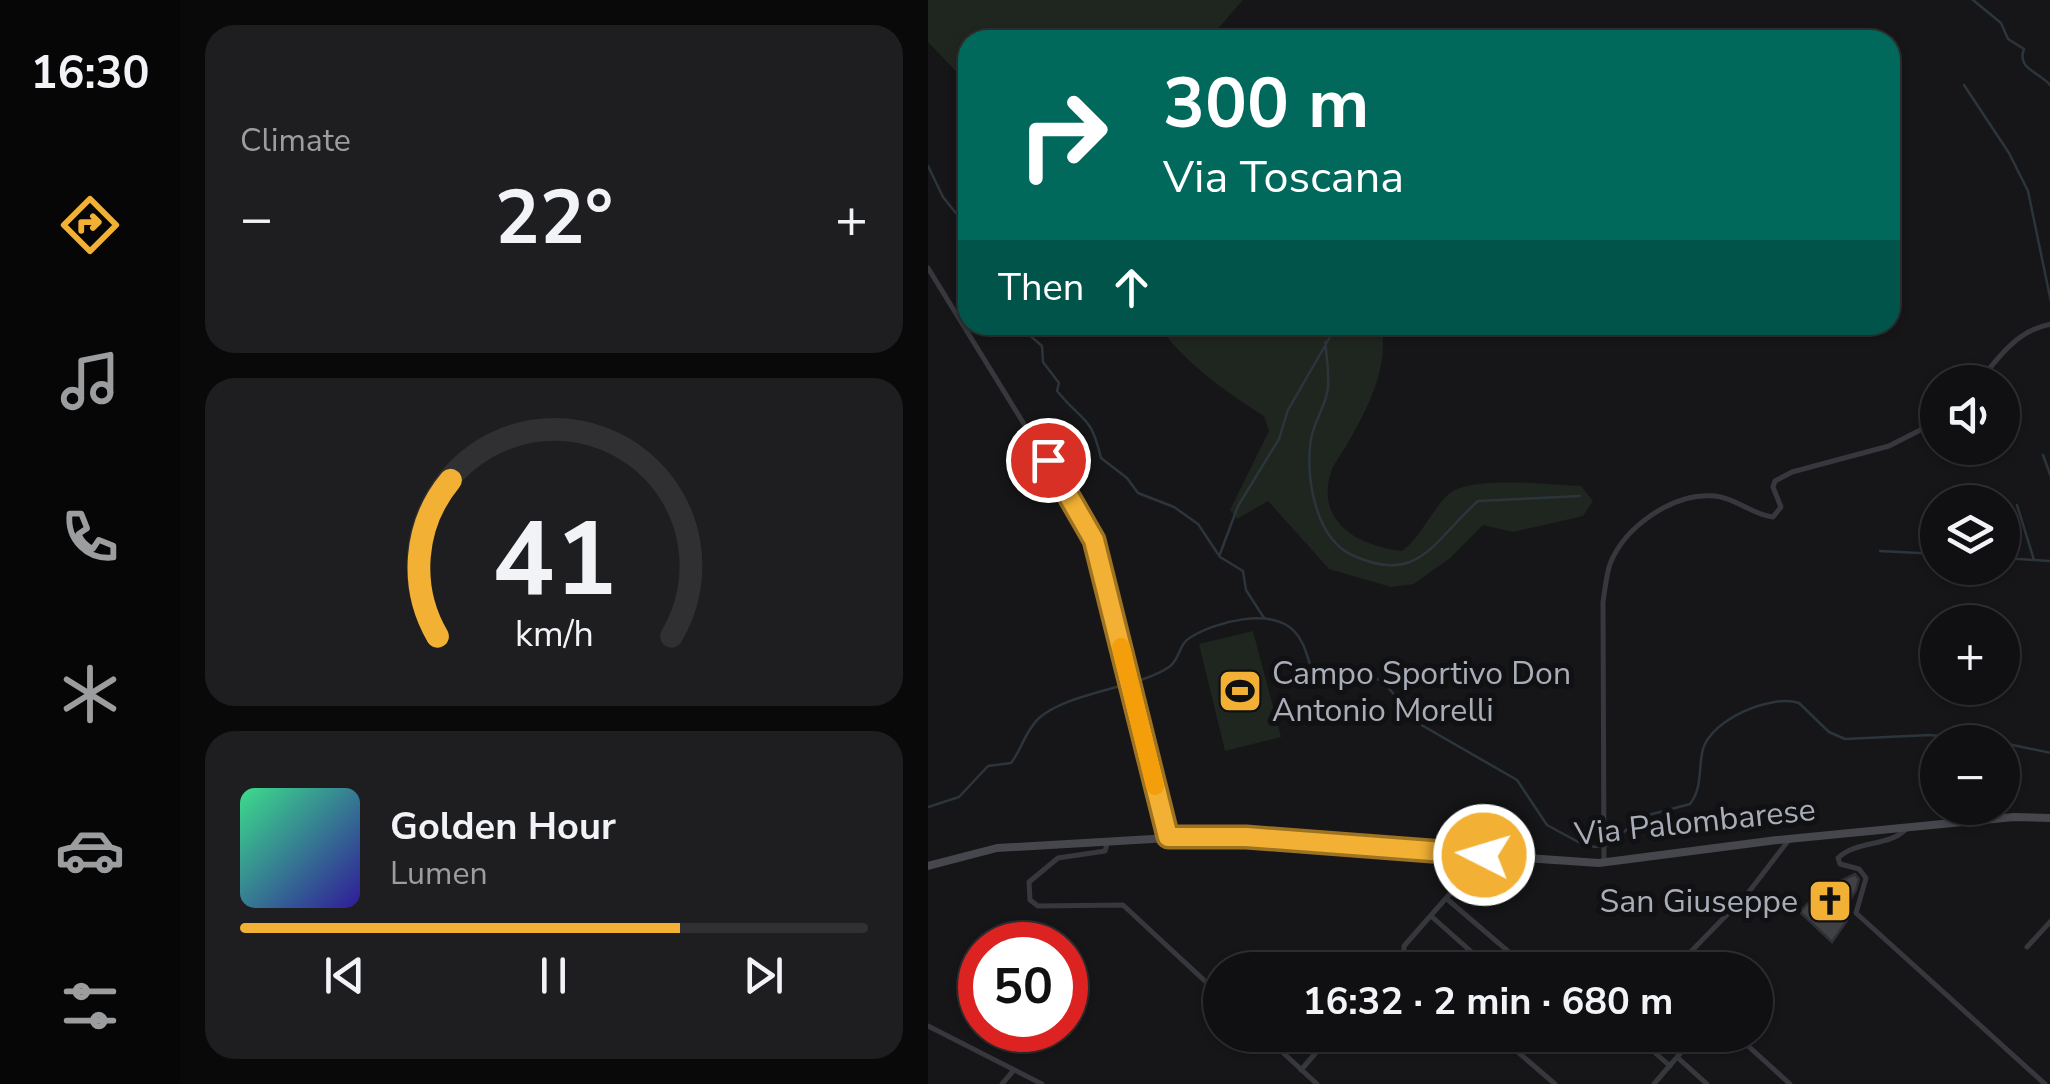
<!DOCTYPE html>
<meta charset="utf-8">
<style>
:root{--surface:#101012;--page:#1e1e20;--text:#f1f3f6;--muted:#9c9d9f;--line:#303032;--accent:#f2b134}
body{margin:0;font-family:"Nunito Sans",sans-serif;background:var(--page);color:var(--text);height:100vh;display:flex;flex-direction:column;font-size:38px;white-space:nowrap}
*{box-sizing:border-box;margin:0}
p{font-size:32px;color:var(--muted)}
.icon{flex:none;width:55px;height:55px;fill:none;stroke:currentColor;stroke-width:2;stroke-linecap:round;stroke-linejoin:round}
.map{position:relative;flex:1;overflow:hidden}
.drawer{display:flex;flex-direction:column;gap:25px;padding:25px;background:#09090a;width:748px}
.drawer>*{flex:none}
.guide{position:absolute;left:30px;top:30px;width:942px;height:305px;border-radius:30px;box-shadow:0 2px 8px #0004,0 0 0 2px var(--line);background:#00695c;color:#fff;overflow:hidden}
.buttons{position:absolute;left:992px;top:365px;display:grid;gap:20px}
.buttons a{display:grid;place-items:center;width:100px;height:100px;border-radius:50%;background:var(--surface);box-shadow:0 2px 8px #0004,0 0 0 2px var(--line);font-size:50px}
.speed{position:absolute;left:30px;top:922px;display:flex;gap:20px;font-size:50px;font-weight:700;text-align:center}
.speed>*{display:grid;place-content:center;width:130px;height:130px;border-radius:50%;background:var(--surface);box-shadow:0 2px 8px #0004,0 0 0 2px var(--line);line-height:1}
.speed .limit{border:15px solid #d22;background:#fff;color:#111}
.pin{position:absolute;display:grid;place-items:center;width:85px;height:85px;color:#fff;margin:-42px;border:5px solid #fff;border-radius:50%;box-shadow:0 2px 10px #0007}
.me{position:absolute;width:110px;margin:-55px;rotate:275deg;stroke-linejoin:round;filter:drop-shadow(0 0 8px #0008)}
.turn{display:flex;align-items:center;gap:35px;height:210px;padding:0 40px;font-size:45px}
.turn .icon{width:130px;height:130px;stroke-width:2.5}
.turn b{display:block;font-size:70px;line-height:85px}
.then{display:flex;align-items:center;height:95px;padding:0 40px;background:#0003;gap:20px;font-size:38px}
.big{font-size:75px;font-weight:700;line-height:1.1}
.drawer .widget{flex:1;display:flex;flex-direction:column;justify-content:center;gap:15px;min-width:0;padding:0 35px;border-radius:30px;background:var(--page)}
.drawer .dial{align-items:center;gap:0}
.dial svg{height:260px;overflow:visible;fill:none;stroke:var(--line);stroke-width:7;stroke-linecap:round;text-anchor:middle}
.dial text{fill:var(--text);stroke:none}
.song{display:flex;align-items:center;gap:30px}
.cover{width:120px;height:120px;border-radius:15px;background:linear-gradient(135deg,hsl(150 70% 55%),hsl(250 70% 35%))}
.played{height:10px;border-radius:5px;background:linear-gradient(90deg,var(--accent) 70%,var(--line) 70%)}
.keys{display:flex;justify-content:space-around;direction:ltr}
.heat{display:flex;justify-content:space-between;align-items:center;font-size:55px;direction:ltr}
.trip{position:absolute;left:275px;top:952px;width:570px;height:100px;border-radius:50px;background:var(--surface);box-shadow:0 2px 8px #0004,0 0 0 2px var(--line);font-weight:700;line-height:100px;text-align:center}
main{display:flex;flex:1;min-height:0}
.dock{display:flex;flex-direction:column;width:180px;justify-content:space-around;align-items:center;background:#060607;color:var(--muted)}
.dock .icon{width:70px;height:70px}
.dock .active{color:var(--accent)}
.dock b{font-size:45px;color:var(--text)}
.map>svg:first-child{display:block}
.green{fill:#1e261f}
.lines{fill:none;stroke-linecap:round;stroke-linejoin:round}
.stream{stroke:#2c353c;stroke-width:2.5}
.building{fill:#404145;stroke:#303034;stroke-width:2.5}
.street{stroke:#37383d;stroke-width:5}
.secondary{stroke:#45474d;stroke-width:8}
.route-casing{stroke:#9d7322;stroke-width:25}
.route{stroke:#f2b134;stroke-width:18}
.slow{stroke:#f59e0b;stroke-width:18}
.labels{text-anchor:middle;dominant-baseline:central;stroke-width:10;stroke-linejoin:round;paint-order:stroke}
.poi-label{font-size:32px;fill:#a8adb8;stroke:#111113;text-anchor:start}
.street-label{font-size:32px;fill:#a8adb8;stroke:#111113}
</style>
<main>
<nav class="dock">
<b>16:30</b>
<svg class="icon active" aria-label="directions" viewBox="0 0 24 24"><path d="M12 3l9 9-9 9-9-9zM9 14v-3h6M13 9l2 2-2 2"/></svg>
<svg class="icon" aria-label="music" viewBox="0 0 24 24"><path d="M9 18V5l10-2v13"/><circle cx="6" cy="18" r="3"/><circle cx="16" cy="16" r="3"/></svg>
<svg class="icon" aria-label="phone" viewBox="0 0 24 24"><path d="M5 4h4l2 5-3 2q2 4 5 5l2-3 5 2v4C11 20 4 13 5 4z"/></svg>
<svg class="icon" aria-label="climate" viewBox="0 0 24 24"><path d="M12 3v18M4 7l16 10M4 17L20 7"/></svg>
<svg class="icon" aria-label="car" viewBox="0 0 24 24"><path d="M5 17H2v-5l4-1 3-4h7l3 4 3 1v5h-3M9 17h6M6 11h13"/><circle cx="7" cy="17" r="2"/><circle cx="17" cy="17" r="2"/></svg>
<svg class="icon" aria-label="filters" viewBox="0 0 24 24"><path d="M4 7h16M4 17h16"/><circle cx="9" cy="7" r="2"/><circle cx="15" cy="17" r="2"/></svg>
</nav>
<section class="drawer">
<div class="widget"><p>Climate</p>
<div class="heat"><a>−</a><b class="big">22°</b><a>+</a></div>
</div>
<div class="widget dial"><svg viewBox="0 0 100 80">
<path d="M14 69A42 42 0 1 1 86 69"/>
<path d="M14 69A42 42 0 0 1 18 21" stroke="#f2b134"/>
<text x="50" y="56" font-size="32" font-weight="700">41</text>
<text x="50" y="72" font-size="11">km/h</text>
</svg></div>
<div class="widget">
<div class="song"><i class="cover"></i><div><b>Golden Hour</b><p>Lumen</p></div></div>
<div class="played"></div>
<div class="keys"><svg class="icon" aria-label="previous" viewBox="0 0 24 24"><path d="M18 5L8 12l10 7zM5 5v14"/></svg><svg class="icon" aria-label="pause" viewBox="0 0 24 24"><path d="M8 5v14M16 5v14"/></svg><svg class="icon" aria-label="next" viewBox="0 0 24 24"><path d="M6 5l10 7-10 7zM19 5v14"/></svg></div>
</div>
</section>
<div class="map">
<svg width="1123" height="1084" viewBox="0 0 1123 1084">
<rect width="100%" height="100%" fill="#161618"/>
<path class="green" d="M0 0H315L280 40H40V84L0 42Z
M231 325H453C462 365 440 408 421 441 415 452 405 464 402 475 389 525 433 546 474 551 494 537 508 501 525 491 552 476 621 485 653 486L665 501 655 516 585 532 555 525 522 558 486 584 463 587 401 569 340 501 309 519 302 510 341 431 336 416C302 395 251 359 231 325Z
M325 631 353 737 297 751 271 644Z"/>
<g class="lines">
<path class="stream" d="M1045 0 1073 23 1080 39 1096 49C1088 69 1112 72 1123 86
M1036 85 1081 153 1100 191 1123 302
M0 166 15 197 40 228
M90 325 114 346 115 362 131 383 129 391C156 424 162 413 173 458L199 478 210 493 246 507 270 524 292 557 315 571 318 590 336 618
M397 342C399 357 401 373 400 388 398 405 386 422 383 439 377 476 387 538 424 555 491 586 505 541 550 501L652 496
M1115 455 1123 477
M952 551 1010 554
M292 554 310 506 351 439 360 410 409 325
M1075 558 1106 560 1089 505
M1106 560 1123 561
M1075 743 1123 753
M0 807 31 797 60 766 83 763C94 749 97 731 111 718 143 691 211 688 241 667 252 660 250 644 263 637 287 622 343 607 366 631 377 642 379 658 385 672L400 679 440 673 458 685 490 723 589 780 619 825 652 843 667 847 681 845 713 817 762 804C775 787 770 768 775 749 784 719 843 694 871 703L901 732 917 739 1002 735 1072 742"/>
</g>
<path class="building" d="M927 874 931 879 928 890 914 913 920 919 904 942 872 912 893 890Z"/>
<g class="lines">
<path class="street" d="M0 268 163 533 176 574 240 837
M1051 382C1070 357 1090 330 1123 324
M978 829C961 847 929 840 910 858L912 864 931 869 938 878 928 913 1117 1084
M180 841 177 851 130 858 101 882 102 900 110 906 195 905 292 995
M676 863 675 602C677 590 678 576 682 564 697 526 746 492 787 496 808 498 825 515 845 517L853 507 845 487 847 481 864 472 961 446 1010 421
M519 899 602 970
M503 916 564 970
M1099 947 1123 921
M458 970 475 951
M494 970 476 953V946L556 855
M725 970H738
M745 970 820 893 860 841
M0 1026 114 1084
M336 1035 389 1084
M570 1035 627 1084
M707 1035 742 1066
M808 1035 862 1084
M656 1051 670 1035
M591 1052 606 1035
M749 1057 779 1084
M373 1070 403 1035
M74 1084 86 1070
M726 1084 768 1035"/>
<path class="secondary" d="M0 866 69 848 276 836 671 863 849 840 1086 817 1123 818"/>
</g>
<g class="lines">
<defs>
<path id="route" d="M120 460 166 540 240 837H318L556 855"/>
</defs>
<use href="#route" class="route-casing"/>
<use href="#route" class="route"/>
<path class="slow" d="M193 647 227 786"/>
</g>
<defs>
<symbol id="stadium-square" viewBox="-11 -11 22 22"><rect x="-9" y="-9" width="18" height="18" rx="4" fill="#f2b134" stroke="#111113"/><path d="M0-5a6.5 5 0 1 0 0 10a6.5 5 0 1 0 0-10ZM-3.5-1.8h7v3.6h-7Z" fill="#111"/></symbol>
<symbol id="church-square" viewBox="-11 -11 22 22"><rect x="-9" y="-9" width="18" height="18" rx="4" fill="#f2b134" stroke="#111113"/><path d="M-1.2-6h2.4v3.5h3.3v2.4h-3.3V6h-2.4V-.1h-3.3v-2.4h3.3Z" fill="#111"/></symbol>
</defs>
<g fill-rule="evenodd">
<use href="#stadium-square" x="287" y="666" width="50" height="50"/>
<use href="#church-square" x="877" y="876" width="50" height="50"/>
</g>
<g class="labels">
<g class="poi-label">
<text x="344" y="673">Campo Sportivo Don<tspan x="344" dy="37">Antonio Morelli</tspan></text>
<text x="870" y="901" text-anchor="end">San Giuseppe</text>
</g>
<g class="street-label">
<text transform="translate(767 822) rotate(-6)">Via Palombarese</text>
</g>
</g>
</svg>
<div class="buttons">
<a><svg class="icon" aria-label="sound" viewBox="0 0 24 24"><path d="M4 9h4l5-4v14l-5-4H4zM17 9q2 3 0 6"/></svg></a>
<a><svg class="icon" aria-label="layers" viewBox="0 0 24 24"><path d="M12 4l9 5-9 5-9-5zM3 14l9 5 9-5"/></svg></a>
<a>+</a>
<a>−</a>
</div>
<div class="speed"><div class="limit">50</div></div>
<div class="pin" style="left:120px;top:460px;background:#d93025"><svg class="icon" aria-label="arrive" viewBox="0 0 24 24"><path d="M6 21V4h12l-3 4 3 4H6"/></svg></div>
<svg class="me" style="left:556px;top:855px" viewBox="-20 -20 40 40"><circle r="17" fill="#f2b134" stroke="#fff" stroke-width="3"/><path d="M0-11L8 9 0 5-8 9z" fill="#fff"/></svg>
<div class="trip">16:32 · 2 min · 680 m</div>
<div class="guide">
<div class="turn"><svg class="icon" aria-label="right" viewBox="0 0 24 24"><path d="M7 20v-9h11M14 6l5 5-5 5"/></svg><div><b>300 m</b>Via Toscana</div></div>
<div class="then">Then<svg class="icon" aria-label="ahead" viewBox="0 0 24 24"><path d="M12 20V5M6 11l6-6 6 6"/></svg></div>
</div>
</div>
</main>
